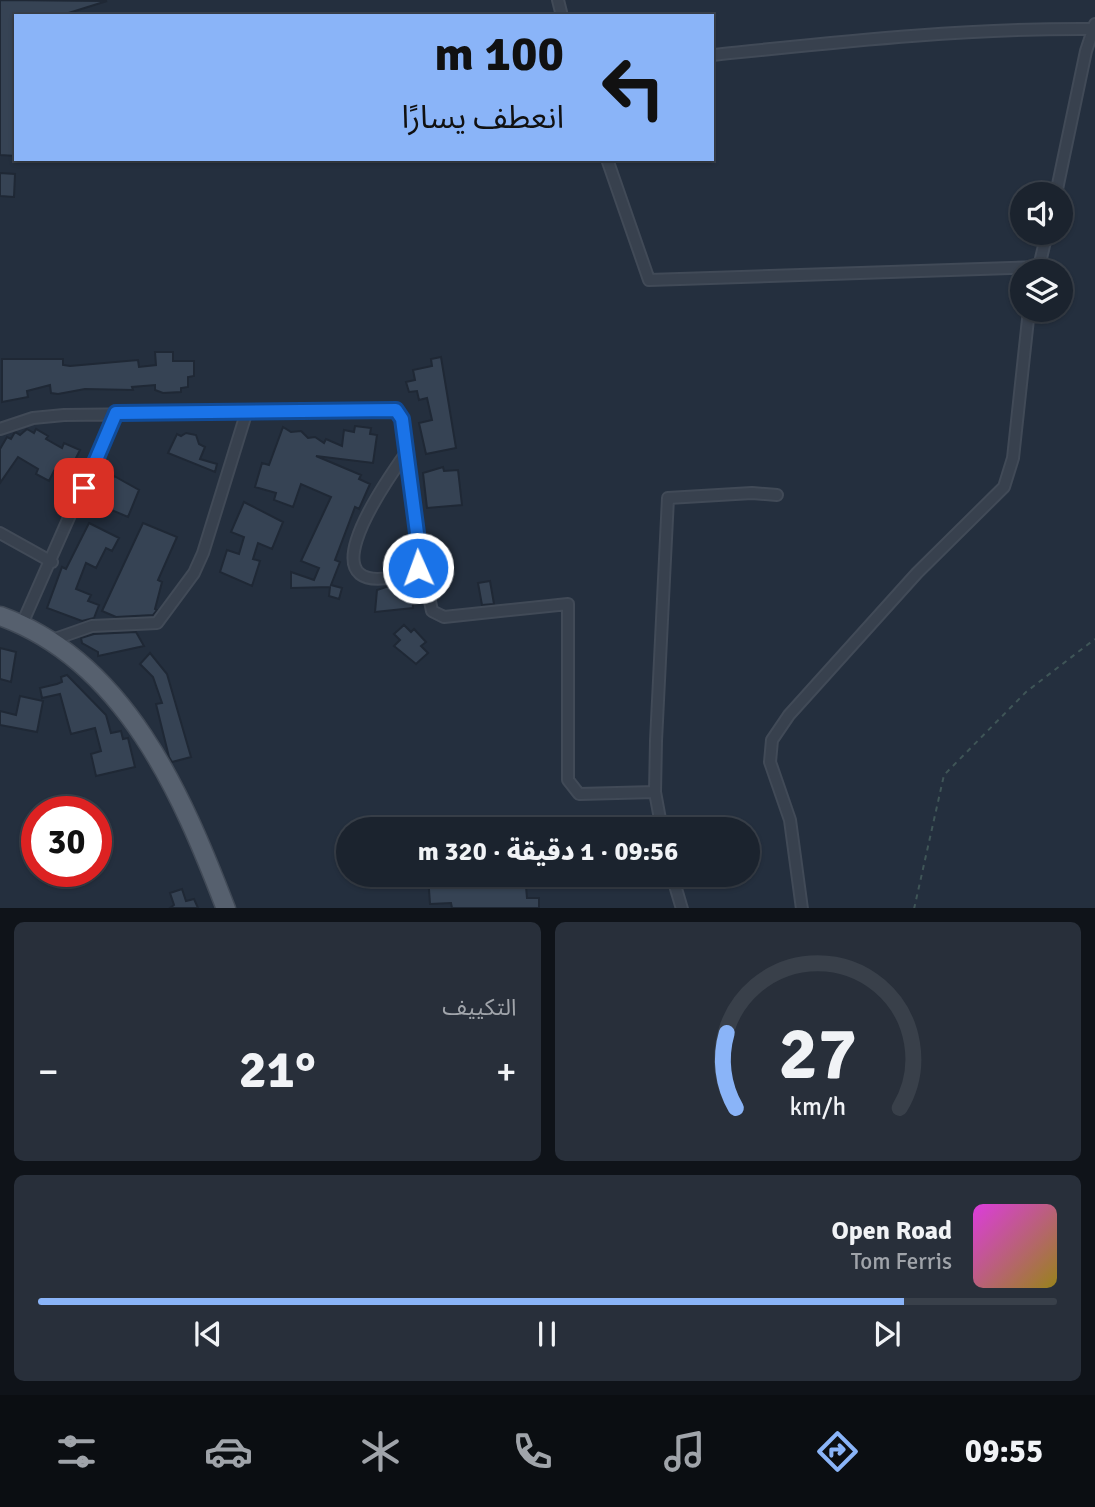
<!DOCTYPE html>
<html lang="ar">
<meta charset="utf-8">
<style>
:root{--surface:#1b232e;--page:#282f3a;--text:#f1f3f6;--muted:#a0a4aa;--line:#39404a;--accent:#8ab4f8}
body{margin:0;font-family:Signika,"Noto Sans Arabic",sans-serif;background:var(--page);color:var(--text);direction:rtl;height:100vh;display:flex;flex-direction:column;font-size:26px;white-space:nowrap}
*{box-sizing:border-box;margin:0}
p{font-size:23px;color:var(--muted)}
.icon{flex:none;width:38px;height:38px;fill:none;stroke:currentColor;stroke-width:2;stroke-linecap:round;stroke-linejoin:round}
.map{position:relative;height:908px;overflow:hidden;direction:ltr}
.drawer{display:flex;flex-direction:column;gap:14px;padding:14px;background:#0f1319;flex:1}
.drawer>*{flex:none}
.hud{position:absolute;left:14px;top:14px;width:700px;height:147px;border-radius:0px;box-shadow:0 2px 5px #0004,0 0 0 2px var(--line);direction:rtl;background:#8ab4f8;color:#111;overflow:hidden}
.buttons{position:absolute;left:1010px;top:182px;display:grid;gap:14px}
.buttons a{display:grid;place-items:center;width:63px;height:63px;border-radius:50%;background:var(--surface);box-shadow:0 2px 5px #0004,0 0 0 2px var(--line);font-size:35px}
.speed{position:absolute;left:21px;top:796px;display:flex;gap:14px;font-size:35px;font-weight:700;text-align:center}
.speed>*{display:grid;place-content:center;width:91px;height:91px;border-radius:50%;background:var(--surface);box-shadow:0 2px 5px #0004,0 0 0 2px var(--line);line-height:1}
.speed .limit{border:10px solid #d22;background:#fff;color:#111}
.pin{position:absolute;display:grid;place-items:center;width:60px;height:60px;color:#fff;margin:-30px;border-radius:14px;box-shadow:0 4px 10px #0006}
.me{position:absolute;width:77px;margin:-38px;rotate:358deg;stroke-linejoin:round;filter:drop-shadow(0 0 5px #0008)}
.turn{display:flex;align-items:center;gap:24px;height:147px;padding:0 35px;font-size:32px}
.turn .icon{width:91px;height:91px;stroke-width:2.5}
.turn b{display:block;font-size:49px;line-height:60px}
.big{font-size:52px;font-weight:800;line-height:1.1}
.drawer .card{flex:1;display:flex;flex-direction:column;justify-content:center;gap:10px;min-width:0;padding:0 24px;border-radius:10px;background:var(--page)}
.drawer .dial{align-items:center;gap:0}
.dial svg{height:182px;overflow:visible;fill:none;stroke:var(--line);stroke-width:7;stroke-linecap:round;text-anchor:middle}
.dial text{fill:var(--text);stroke:none}
.song{display:flex;align-items:center;gap:21px}
.cover{width:84px;height:84px;border-radius:10px;background:linear-gradient(135deg,hsl(300 70% 55%),hsl(50 70% 35%))}
.played{height:7px;border-radius:4px;background:linear-gradient(90deg,var(--accent) 85%,var(--line) 85%)}
.keys{display:flex;justify-content:space-around;direction:ltr}
.heat{display:flex;justify-content:space-between;align-items:center;font-size:38px;direction:ltr}
.drawer .tiles{flex:1;display:grid;gap:14px;grid-template-columns:1fr 1fr}
.card:last-child{grid-column:span 2}
.trip{position:absolute;left:336px;top:817px;width:424px;height:70px;border-radius:35px;background:var(--surface);box-shadow:0 2px 5px #0004,0 0 0 2px var(--line);font-weight:800;line-height:70px;text-align:center;direction:rtl}
.dock{display:flex;height:112px;justify-content:space-around;align-items:center;background:#0b0e12;color:var(--muted)}
.dock .icon{width:49px;height:49px}
.dock .selected{color:var(--accent)}
.dock b{font-size:32px;color:var(--text)}
.map>svg:first-child{display:block}
.building{fill:#364354;stroke:#1f2835;stroke-width:2}
.lines{fill:none;stroke-linecap:round;stroke-linejoin:round}
.minor-casing{stroke:#414a57;stroke-width:14}
.primary-casing{stroke:#414a57;stroke-width:21}
.path{stroke:#3f5557;stroke-width:2;stroke-dasharray:5 5;stroke-linecap:butt}
.minor{stroke:#38414e;stroke-width:10}
.primary{stroke:#56606e;stroke-width:18}
.route-casing{stroke:#114b97;stroke-width:18}
.route{stroke:#1a73e8;stroke-width:12}
</style>
<div class="map">
<svg width="1095" height="909" viewBox="0 0 1095 909">
<rect width="100%" height="100%" fill="#242f3e"/>
<path class="building" d="M0 0 107 1 59 16H16V156L0 155Z
M0 173 15 174 14 197 0 196Z
M155 352H173V361H194V376L188 377V387L181 388V392L163 393 155 390V385L132 387 133 390 85 389 58 394 51 393 50 385 27 391 28 397 2 402V359H63V365L70 366 138 360 139 367 156 365Z
M441 357 456 448 426 454 419 423 432 420 427 398 419 400 417 391 409 392 406 382 415 380 413 370 432 366 431 359Z
M355 426 371 428 370 434 377 435 373 463 316 456 361 475 359 479 370 484 359 509 355 507 335 560 340 562 331 585 342 588 339 599 329 596 330 587 291 588V572L314 580 319 568 301 561 331 497 301 484 293 507 274 500 276 493 255 487 262 463 269 465 283 427 291 432 301 431 308 438 315 437 324 443 326 439 342 446 344 430 354 432Z
M27 429 34 433 36 429 48 436 46 439 62 448 64 443 80 450 66 478 54 471 49 481 36 474 38 469 18 457 0 483V449L7 437 11 439 15 432 20 435Z
M186 433 196 435 199 444 205 447 200 459 217 464 215 472 168 453 177 434 181 436Z
M443 467 444 471 458 470 462 505 427 508 423 473Z
M114 476 139 490 128 517 102 506Z
M244 502 283 522 272 549 258 543 253 559 260 561 252 586 220 572 227 550 239 554 244 537 231 532Z
M89 523 119 538 112 551 106 548 96 568 86 563 76 589 91 595 88 601 99 605 94 618 82 621 47 608 62 567 66 569Z
M143 523 177 537 158 580 162 582 155 609 157 610 153 615 116 617 102 611Z
M490 581 494 604 482 605 478 583Z
M401 582 407 585 408 593 412 592 413 608 375 612 377 590Z
M404 625 411 632 414 629 426 642 421 646 428 653 416 664 394 646 400 640 394 634Z
M136 632 144 646 98 656V652L82 643 81 638 94 634Z
M0 648 16 652 11 682 0 679Z
M150 653 167 674 191 757 172 762 169 757 156 704 162 703 153 677 140 664Z
M67 675 106 715 111 733 121 731 123 739 128 738 135 767 96 776 91 754 101 751 95 728 71 734 60 694 42 698 40 688 57 684 62 682 61 677Z
M20 696 43 701 37 732 0 725V711L16 715Z
M521 817 522 830H433V823Z
M428 875H525L527 898H539V908H452L451 903 430 904Z
M182 889 186 901 194 899 198 908H170L174 905 170 893Z"/>
<g class="lines">
<defs>
<path id="minor" d="M558 0 562 16
M712 55C839 42 965 28 1093 29
M607 159 649 280 1039 267
M1056 194 1086 51 1095 24
M1038 271 1047 233
M0 429 33 418 64 415 398 411 402 419 420 561 413 572C299 608 379 491 406 453
M0 533 52 562
M426 582 432 611 444 617 568 604V780L579 794 655 792
M22 624 115 413
M52 640 92 626 157 623 194 573 203 553 246 414
M662 830 655 792 656 741 668 498 752 493 777 495
M672 875 682 909
M802 909 790 820 770 762 772 740 789 715 917 573 1004 487 1013 458 1029 310"/>
<path id="primary" d="M0 616C125 661 182 794 226 909"/>
</defs>
<use href="#minor" class="minor-casing"/>
<use href="#primary" class="primary-casing"/>
<path class="path" d="M914 909 944 775 1026 692 1095 639"/>
<use href="#minor" class="minor"/>
<use href="#primary" class="primary"/>
</g>
<g class="lines">
<defs>
<path id="route" d="M84 488 116 413 396 410 402 419 420 556 418 568"/>
</defs>
<use href="#route" class="route-casing"/>
<use href="#route" class="route"/>
</g>
</svg>
<div class="buttons">
<a><svg class="icon" aria-label="sound" viewBox="0 0 24 24"><path d="M4 9h4l5-4v14l-5-4H4zM17 9q2 3 0 6"/></svg></a>
<a><svg class="icon" aria-label="layers" viewBox="0 0 24 24"><path d="M12 4l9 5-9 5-9-5zM3 14l9 5 9-5"/></svg></a>
</div>
<div class="speed"><div class="limit">30</div></div>
<div class="pin" style="left:84px;top:488px;background:#d93025"><svg class="icon" aria-label="arrive" viewBox="0 0 24 24"><path d="M6 21V4h12l-3 4 3 4H6"/></svg></div>
<svg class="me" style="left:418px;top:568px" viewBox="-20 -20 40 40"><circle r="17" fill="#1a73e8" stroke="#fff" stroke-width="3"/><path d="M0-11L8 9 0 5-8 9z" fill="#fff"/></svg>
<div class="trip">09:56 · 1 دقيقة · 320 m</div>
<div class="hud">
<div class="turn"><svg class="icon" aria-label="left" viewBox="0 0 24 24"><path d="M17 20v-9H6M10 6l-5 5 5 5"/></svg><div><b>100 m</b>انعطف يسارًا</div></div>
</div>
</div>
<section class="drawer">
<div class="tiles">
<div class="card dial"><svg viewBox="0 0 100 80">
<path d="M14 69A42 42 0 1 1 86 69"/>
<path d="M14 69A42 42 0 0 1 10 36" stroke="#8ab4f8"/>
<text x="50" y="56" font-size="32" font-weight="700">27</text>
<text x="50" y="72" font-size="11">km/h</text>
</svg></div>
<div class="card"><p>التكييف</p>
<div class="heat"><a>−</a><b class="big">21°</b><a>+</a></div>
</div>
<div class="card">
<div class="song"><i class="cover"></i><div><b>Open Road</b><p>Tom Ferris</p></div></div>
<div class="played"></div>
<div class="keys"><svg class="icon" aria-label="previous" viewBox="0 0 24 24"><path d="M18 5L8 12l10 7zM5 5v14"/></svg><svg class="icon" aria-label="pause" viewBox="0 0 24 24"><path d="M8 5v14M16 5v14"/></svg><svg class="icon" aria-label="next" viewBox="0 0 24 24"><path d="M6 5l10 7-10 7zM19 5v14"/></svg></div>
</div>
</div>
</section>
<nav class="dock">
<b>09:55</b>
<svg class="icon selected" aria-label="directions" viewBox="0 0 24 24"><path d="M12 3l9 9-9 9-9-9zM9 14v-3h6M13 9l2 2-2 2"/></svg>
<svg class="icon" aria-label="music" viewBox="0 0 24 24"><path d="M9 18V5l10-2v13"/><circle cx="6" cy="18" r="3"/><circle cx="16" cy="16" r="3"/></svg>
<svg class="icon" aria-label="phone" viewBox="0 0 24 24"><path d="M5 4h4l2 5-3 2q2 4 5 5l2-3 5 2v4C11 20 4 13 5 4z"/></svg>
<svg class="icon" aria-label="climate" viewBox="0 0 24 24"><path d="M12 3v18M4 7l16 10M4 17L20 7"/></svg>
<svg class="icon" aria-label="car" viewBox="0 0 24 24"><path d="M5 17H2v-5l4-1 3-4h7l3 4 3 1v5h-3M9 17h6M6 11h13"/><circle cx="7" cy="17" r="2"/><circle cx="17" cy="17" r="2"/></svg>
<svg class="icon" aria-label="filters" viewBox="0 0 24 24"><path d="M4 7h16M4 17h16"/><circle cx="9" cy="7" r="2"/><circle cx="15" cy="17" r="2"/></svg>
</nav>
